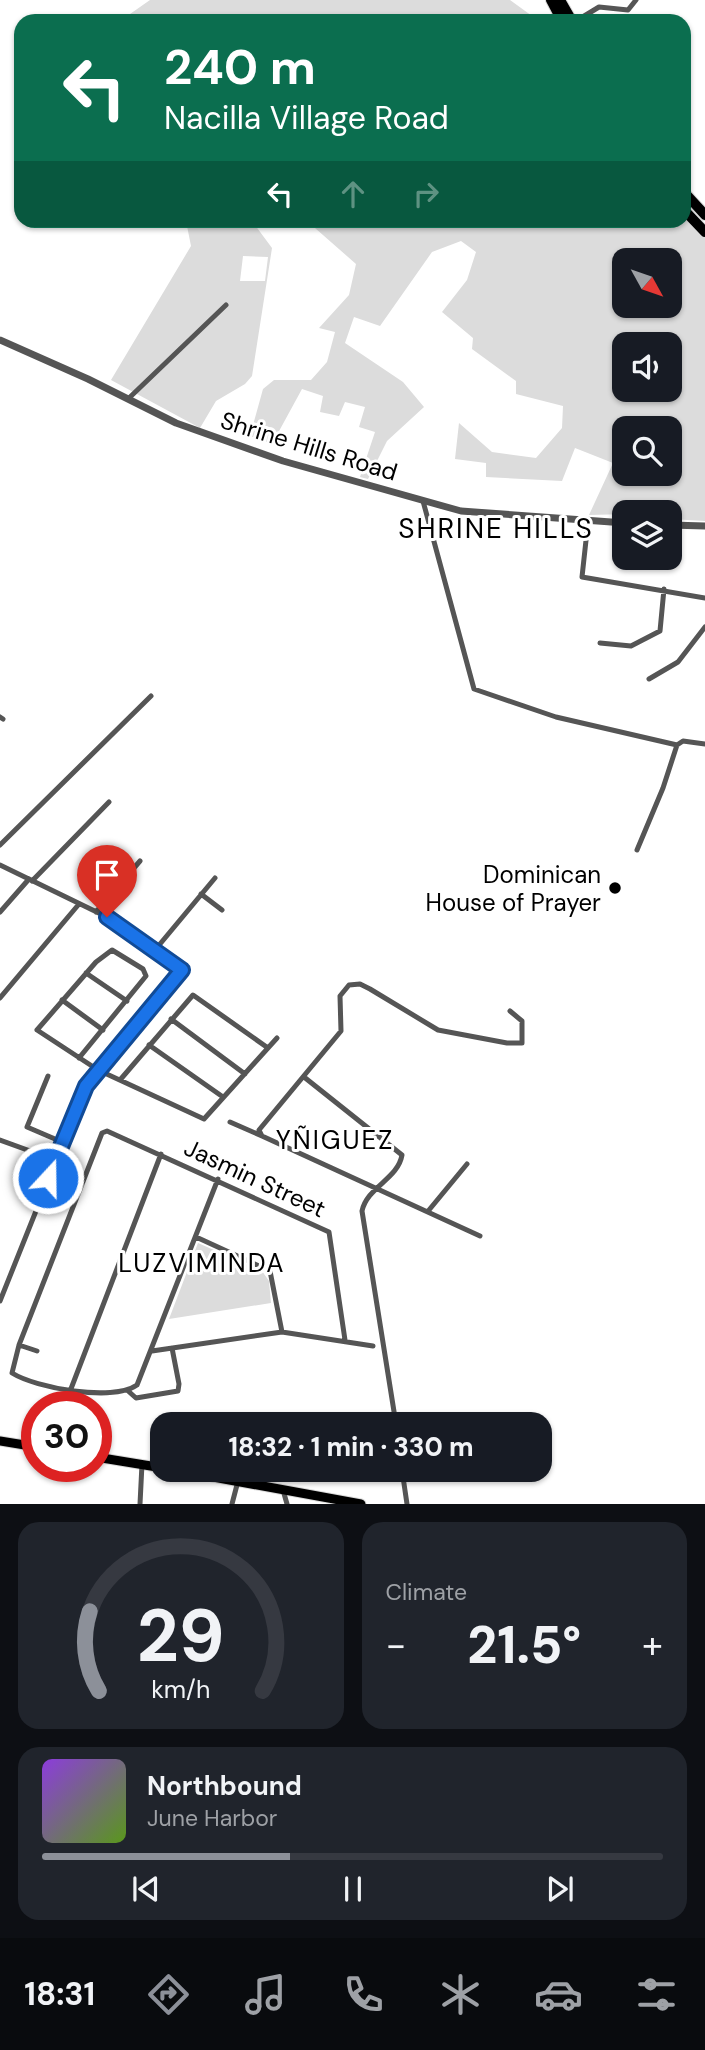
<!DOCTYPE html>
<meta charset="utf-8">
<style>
:root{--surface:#171b24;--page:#20242c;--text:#f1f3f6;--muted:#9ea1a6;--line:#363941;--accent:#8c9099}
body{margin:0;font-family:"DM Sans",sans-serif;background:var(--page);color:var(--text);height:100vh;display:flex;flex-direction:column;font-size:26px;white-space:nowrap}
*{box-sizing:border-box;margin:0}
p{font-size:23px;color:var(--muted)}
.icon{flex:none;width:38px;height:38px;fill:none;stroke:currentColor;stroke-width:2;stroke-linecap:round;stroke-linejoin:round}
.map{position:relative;height:1504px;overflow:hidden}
.drawer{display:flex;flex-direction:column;gap:18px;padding:18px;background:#0d0f14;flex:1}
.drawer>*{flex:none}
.banner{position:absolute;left:14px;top:14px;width:677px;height:214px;border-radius:21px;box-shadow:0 2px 5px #0004;background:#0b6e4f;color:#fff;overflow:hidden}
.needle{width:46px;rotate:130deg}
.tools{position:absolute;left:612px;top:248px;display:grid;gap:14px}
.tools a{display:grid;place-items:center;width:70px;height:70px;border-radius:14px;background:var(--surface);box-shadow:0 2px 5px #0004;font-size:35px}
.speed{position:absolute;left:21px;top:1391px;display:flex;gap:14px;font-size:35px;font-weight:700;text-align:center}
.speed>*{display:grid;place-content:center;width:91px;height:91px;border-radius:50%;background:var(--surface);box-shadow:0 2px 5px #0004;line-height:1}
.speed .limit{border:10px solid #d22;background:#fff;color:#111}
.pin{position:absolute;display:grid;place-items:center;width:60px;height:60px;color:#fff;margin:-72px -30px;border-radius:50% 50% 50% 0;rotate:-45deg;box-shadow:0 0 7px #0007}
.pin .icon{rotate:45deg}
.me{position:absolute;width:77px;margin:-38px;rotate:21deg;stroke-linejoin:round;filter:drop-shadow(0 0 5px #0008)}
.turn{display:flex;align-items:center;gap:24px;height:147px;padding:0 35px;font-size:32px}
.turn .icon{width:91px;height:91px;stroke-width:2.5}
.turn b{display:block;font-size:49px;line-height:60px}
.lanes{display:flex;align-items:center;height:66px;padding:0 35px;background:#0003;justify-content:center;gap:35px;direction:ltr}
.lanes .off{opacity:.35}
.big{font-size:52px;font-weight:800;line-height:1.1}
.drawer .widget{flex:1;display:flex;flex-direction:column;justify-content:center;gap:10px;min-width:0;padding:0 24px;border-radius:21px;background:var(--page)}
.drawer .dial{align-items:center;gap:0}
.dial svg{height:182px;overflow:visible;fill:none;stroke:var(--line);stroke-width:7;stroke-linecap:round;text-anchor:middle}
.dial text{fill:var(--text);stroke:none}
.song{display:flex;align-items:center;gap:21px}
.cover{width:84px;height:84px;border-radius:10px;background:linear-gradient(135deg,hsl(270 70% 55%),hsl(90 70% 35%))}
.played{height:7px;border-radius:4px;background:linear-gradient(90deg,var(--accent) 40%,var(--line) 40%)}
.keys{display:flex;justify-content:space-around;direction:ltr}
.heat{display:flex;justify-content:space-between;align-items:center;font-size:38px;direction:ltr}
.drawer .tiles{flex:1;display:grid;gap:18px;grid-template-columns:1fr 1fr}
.widget:last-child{grid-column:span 2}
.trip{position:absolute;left:150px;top:1412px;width:402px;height:70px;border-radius:21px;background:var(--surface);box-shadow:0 2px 5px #0004;font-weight:800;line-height:70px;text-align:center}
.dock{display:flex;height:112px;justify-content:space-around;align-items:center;background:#090b0e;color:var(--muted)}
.dock .icon{width:49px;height:49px}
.dock .on{color:var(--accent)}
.dock b{font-size:32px;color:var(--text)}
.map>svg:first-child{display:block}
.green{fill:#dcdcdc;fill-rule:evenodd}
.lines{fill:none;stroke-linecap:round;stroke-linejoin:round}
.primary-casing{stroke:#dbdbdb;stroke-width:11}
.trunk-casing{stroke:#dbdbdb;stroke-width:12}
.minor{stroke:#555;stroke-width:5}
.tertiary{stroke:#555;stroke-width:7}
.primary{stroke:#000;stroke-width:9}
.trunk{stroke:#000;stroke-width:10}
.route-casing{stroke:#114b97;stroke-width:18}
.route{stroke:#1a73e8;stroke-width:12}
.poi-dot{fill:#000;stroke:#fff;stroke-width:2.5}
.labels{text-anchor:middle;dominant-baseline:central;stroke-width:6;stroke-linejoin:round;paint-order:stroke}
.street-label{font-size:24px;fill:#000;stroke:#fff}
.poi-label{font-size:24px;fill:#000;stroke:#fff;text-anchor:end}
.neighbourhood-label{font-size:26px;letter-spacing:2px;fill:#000;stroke:#fff}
.quarter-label{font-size:28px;letter-spacing:2px;fill:#000;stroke:#fff}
</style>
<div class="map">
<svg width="705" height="1504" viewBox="0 0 705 1504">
<rect width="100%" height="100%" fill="#fff"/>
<path class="green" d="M150 0H510L539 21H120Z
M684 209 705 229V521L670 519V513L589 515 613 463 575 448 562 481 486 477V463L455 459 459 423 492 452 536 458 562 428 563 406 516 394V381L472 349 473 338 442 312 467 280 476 252 461 241 432 252 380 326 354 317 345 343 403 382 424 407 387 441 368 479 360 477 375 432 359 427 365 407 345 402 339 416 320 412 323 396 302 389 272 444 250 436 263 389 274 380H311L327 362 335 332 319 328 349 295 356 264 307 221 684 220ZM625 261H670V306H625ZM625 345H670V390H625ZM625 429H670V474H625Z
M186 221H252L272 248 252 376 245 384 216 401 200 428 111 380 191 246ZM243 256 268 257 265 281H240Z
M198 1243 262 1271 269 1281 271 1303 169 1319Z"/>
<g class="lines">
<defs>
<path id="primary" d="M0 1441 37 1447
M96 1457 163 1468
M175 1470 361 1504"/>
<path id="trunk" d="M551 0 562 21
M560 0 572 21
M684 192 705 215
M684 210 705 232"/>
</defs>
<use href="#primary" class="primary-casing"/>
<use href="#trunk" class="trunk-casing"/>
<path class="minor" d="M576 21 599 7 628 10 636 0
M128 399 226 305
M423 501 474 689 556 717 677 745
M588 522 582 577 705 598
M600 643 631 646 660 631 664 589
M649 679 678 662 705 627
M0 717 3 719
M0 845 151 696
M637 850 663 788 677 745 683 741 705 744
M0 865 107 917 182 970 86 1086 0 1301
M32 881 109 802
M201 894 222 910
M0 912 29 879
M96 912 140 861
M155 950 215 878
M86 973 127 1001
M0 998 79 904
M62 1000 103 1030
M171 1019 245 1074
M149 1045 223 1097
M79 1058 146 976 143 969 112 950 96 962 37 1030 98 1070 204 1119 277 1038
M48 1076 27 1127 62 1142
M304 1077 402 1155C398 1179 367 1187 362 1211L396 1424
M120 1080 193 995 268 1048
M230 1122 262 1136
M0 1140 55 1160
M218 1179 137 1385C112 1402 36 1388 12 1373L19 1345 102 1133 107 1131 329 1232 345 1340
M429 1210 467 1164
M480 1236 262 1136 259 1130 341 1031 340 996 349 985 360 984 370 989 438 1030 507 1043H522V1021L510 1011
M196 1237 270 1271 282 1332
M19 1345 37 1351
M152 1351 282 1332 373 1346
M127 1390 136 1398 178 1391 179 1384 172 1348
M64 1407 161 1154
M402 1470 407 1504
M283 1490 287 1504
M140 1504 142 1464
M232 1504 238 1481"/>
<path class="tertiary" d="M0 340 88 379 176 423 283 461 461 511 625 523
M670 525 705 526"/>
<use href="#primary" class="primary"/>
<use href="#trunk" class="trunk"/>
</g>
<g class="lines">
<defs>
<path id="route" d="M48 1178 86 1086 182 970 107 917"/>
</defs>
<use href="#route" class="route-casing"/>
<use href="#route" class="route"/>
</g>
<circle class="poi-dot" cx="615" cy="888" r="7"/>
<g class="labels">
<g class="street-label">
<text transform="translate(309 446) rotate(17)">Shrine Hills Road</text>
<text transform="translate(255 1178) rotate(25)">Jasmin Street</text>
</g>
<g class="poi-label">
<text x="601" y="874">Dominican<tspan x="601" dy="28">House of Prayer</tspan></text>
</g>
<g class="neighbourhood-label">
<text x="335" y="1140">YÑIGUEZ</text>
<text x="202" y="1263">LUZVIMINDA</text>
</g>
<g class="quarter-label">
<text x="496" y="528">SHRINE HILLS</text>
</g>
</g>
</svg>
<div class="tools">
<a><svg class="needle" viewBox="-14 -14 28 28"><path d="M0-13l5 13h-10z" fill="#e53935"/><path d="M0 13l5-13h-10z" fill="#9ea1a6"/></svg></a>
<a><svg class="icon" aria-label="sound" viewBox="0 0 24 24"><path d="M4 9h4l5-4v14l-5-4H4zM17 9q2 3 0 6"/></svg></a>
<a><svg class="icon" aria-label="search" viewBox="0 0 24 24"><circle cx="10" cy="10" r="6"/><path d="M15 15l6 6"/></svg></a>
<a><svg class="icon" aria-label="layers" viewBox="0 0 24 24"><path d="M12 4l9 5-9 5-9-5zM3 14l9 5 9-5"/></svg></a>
</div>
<div class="speed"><div class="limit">30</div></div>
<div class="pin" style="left:107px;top:917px;background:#d93025"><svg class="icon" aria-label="arrive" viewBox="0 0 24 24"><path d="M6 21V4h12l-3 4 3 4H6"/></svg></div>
<svg class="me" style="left:48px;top:1178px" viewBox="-20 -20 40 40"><circle r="17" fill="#1a73e8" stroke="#fff" stroke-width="3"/><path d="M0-11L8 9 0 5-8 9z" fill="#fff"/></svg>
<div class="trip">18:32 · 1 min · 330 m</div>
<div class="banner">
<div class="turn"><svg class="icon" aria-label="left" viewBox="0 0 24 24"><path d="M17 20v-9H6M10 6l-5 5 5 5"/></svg><div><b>240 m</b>Nacilla Village Road</div></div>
<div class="lanes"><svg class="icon" aria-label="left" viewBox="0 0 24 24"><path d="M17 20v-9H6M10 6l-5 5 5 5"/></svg><svg class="icon off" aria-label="ahead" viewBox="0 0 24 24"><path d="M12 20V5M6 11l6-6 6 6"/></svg><svg class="icon off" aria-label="right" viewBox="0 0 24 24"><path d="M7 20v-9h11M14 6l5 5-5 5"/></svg></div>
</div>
</div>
<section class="drawer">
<div class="tiles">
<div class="widget dial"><svg viewBox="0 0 100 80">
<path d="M14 69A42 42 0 1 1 86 69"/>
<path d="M14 69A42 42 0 0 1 10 34" stroke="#8c9099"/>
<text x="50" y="56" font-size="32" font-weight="700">29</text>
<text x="50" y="72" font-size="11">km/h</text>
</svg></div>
<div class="widget"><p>Climate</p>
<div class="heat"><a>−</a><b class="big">21.5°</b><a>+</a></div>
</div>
<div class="widget">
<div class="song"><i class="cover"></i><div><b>Northbound</b><p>June Harbor</p></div></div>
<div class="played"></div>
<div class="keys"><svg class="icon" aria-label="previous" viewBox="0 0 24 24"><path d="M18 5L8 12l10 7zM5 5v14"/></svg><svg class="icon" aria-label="pause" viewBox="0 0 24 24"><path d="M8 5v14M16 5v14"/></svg><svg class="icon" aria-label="next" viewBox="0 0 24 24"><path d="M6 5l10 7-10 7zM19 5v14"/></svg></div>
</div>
</div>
</section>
<nav class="dock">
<b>18:31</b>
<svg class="icon on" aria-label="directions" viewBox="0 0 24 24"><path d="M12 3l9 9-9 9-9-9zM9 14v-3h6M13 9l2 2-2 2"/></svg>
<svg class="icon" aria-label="music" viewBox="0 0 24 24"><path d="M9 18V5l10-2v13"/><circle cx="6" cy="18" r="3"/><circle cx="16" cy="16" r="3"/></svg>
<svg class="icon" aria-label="phone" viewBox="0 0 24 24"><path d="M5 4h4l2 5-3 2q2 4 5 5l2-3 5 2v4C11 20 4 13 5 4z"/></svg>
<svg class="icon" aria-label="climate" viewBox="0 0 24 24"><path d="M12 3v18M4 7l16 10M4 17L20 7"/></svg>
<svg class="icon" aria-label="car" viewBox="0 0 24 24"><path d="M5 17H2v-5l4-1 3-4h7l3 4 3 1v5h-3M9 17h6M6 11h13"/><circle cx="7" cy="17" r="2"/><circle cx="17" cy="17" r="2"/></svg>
<svg class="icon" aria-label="filters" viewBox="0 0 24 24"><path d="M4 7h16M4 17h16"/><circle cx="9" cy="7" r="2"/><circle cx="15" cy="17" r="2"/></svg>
</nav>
